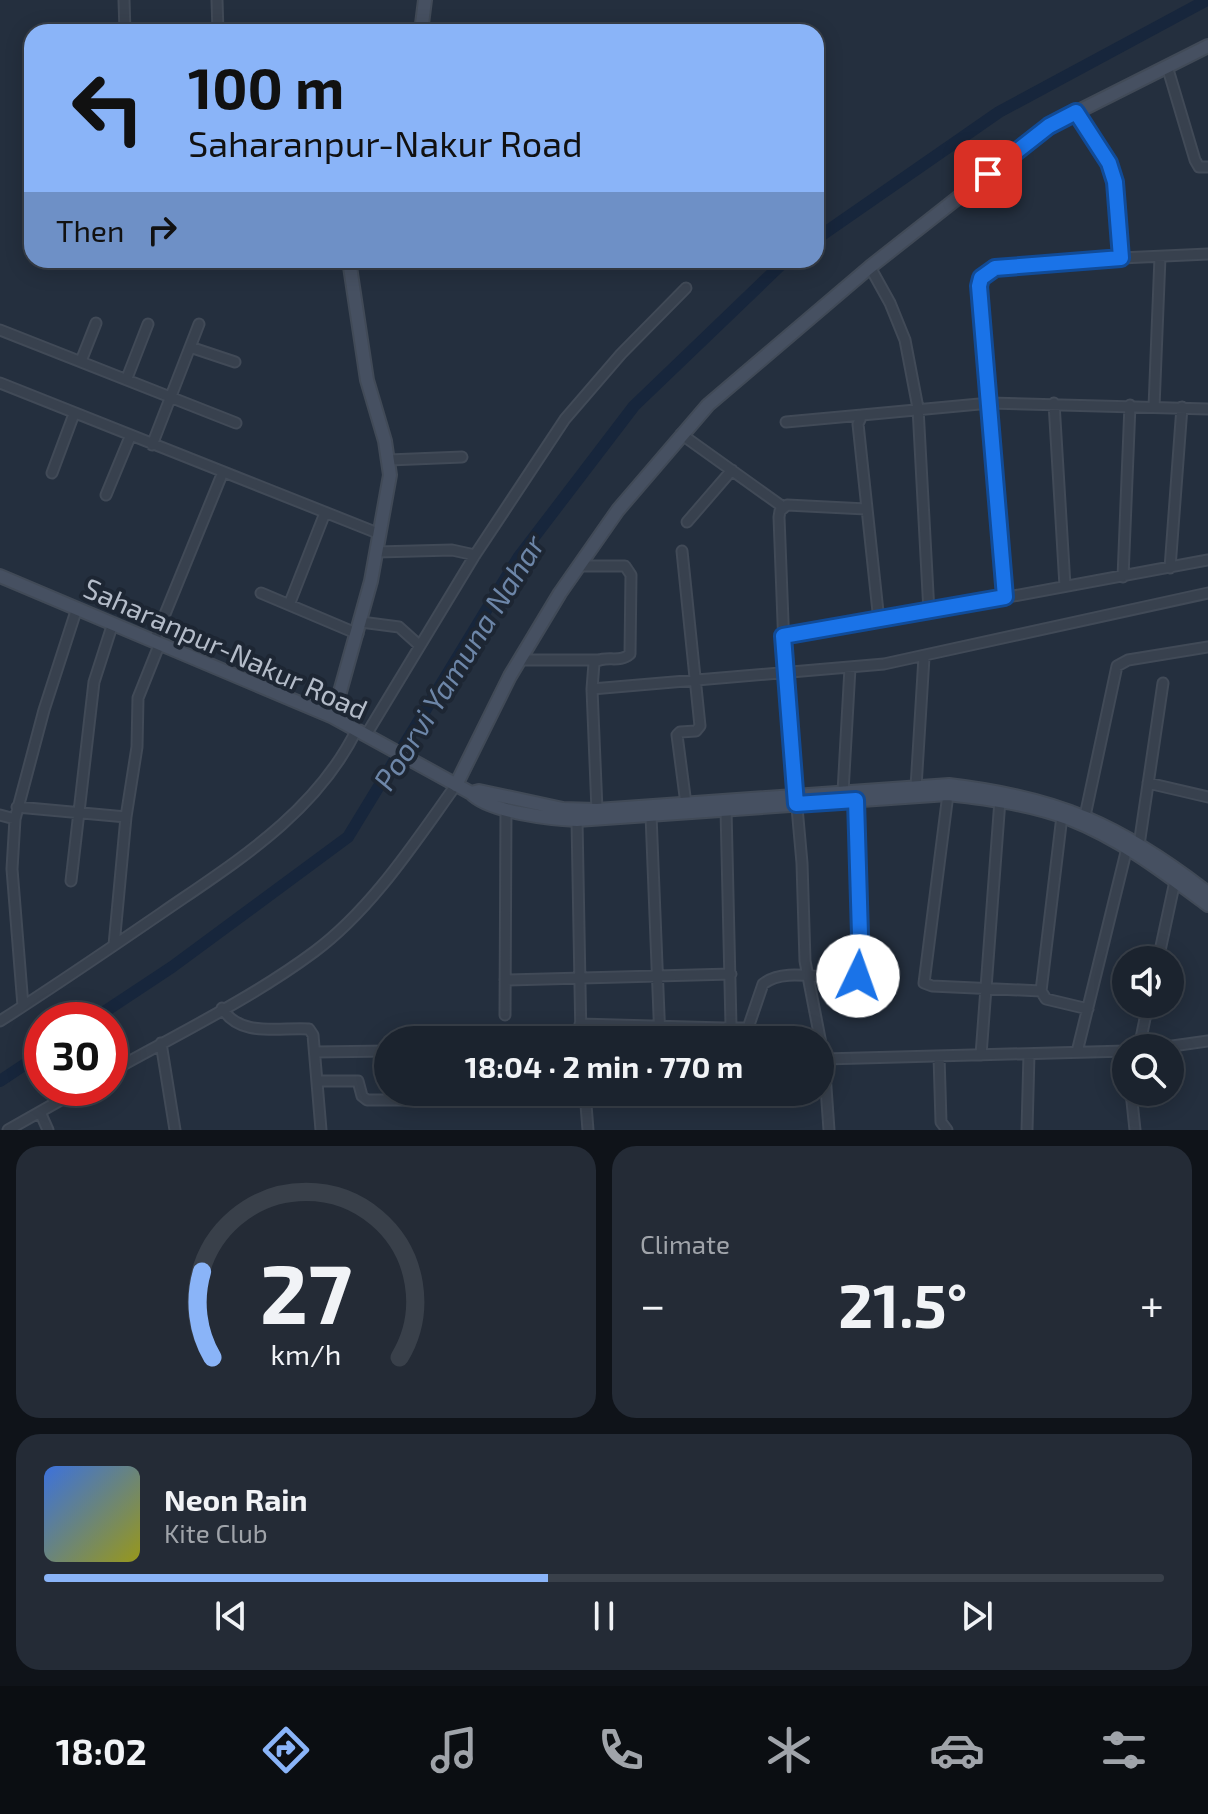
<!DOCTYPE html>
<meta charset="utf-8">
<style>
:root{--surface:#1b232e;--page:#242b36;--text:#f1f3f6;--muted:#a0a4aa;--line:#39404a;--accent:#8ab4f8}
body{margin:0;font-family:"Exo 2",sans-serif;background:var(--page);color:var(--text);height:100vh;display:flex;flex-direction:column;font-size:30px;white-space:nowrap}
*{box-sizing:border-box;margin:0}
p{font-size:26px;color:var(--muted)}
.icon{flex:none;width:44px;height:44px;fill:none;stroke:currentColor;stroke-width:2;stroke-linecap:round;stroke-linejoin:round}
.map{position:relative;height:1130px;overflow:hidden}
.drawer{display:flex;flex-direction:column;gap:16px;padding:16px;background:#0f1319;flex:1}
.drawer>*{flex:none}
.hud{position:absolute;left:24px;top:24px;width:800px;height:244px;border-radius:24px;box-shadow:0 4px 20px #0003,0 0 0 2px var(--line);background:#8ab4f8;color:#111;overflow:hidden}
.fabs{position:absolute;left:1112px;top:946px;display:grid;gap:16px}
.fabs a{display:grid;place-items:center;width:72px;height:72px;border-radius:50%;background:var(--surface);box-shadow:0 4px 20px #0003,0 0 0 2px var(--line);font-size:40px}
.speed{position:absolute;left:24px;top:1002px;display:flex;gap:16px;font-size:40px;font-weight:700;text-align:center}
.speed>*{display:grid;place-content:center;width:104px;height:104px;border-radius:50%;background:var(--surface);box-shadow:0 4px 20px #0003,0 0 0 2px var(--line);line-height:1}
.speed .limit{border:12px solid #d22;background:#fff;color:#111}
.pin{position:absolute;display:grid;place-items:center;width:68px;height:68px;color:#fff;margin:-34px;border-radius:16px;box-shadow:0 4px 12px #0006}
.me{position:absolute;width:88px;margin:-44px;rotate:3deg;stroke-linejoin:round;filter:drop-shadow(0 0 6px #0008)}
.turn{display:flex;align-items:center;gap:28px;height:168px;padding:0 32px;font-size:36px}
.turn .icon{width:104px;height:104px;stroke-width:2.5}
.turn b{display:block;font-size:56px;line-height:68px}
.then{display:flex;align-items:center;height:76px;padding:0 32px;background:#0003;gap:16px;font-size:30px}
.big{font-size:60px;font-weight:700;line-height:1.1}
.drawer .card{flex:1;display:flex;flex-direction:column;justify-content:center;gap:12px;min-width:0;padding:0 28px;border-radius:24px;background:var(--page)}
.drawer .dial{align-items:center;gap:0}
.dial svg{height:208px;overflow:visible;fill:none;stroke:var(--line);stroke-width:7;stroke-linecap:round;text-anchor:middle}
.dial text{fill:var(--text);stroke:none}
.song{display:flex;align-items:center;gap:24px}
.cover{width:96px;height:96px;border-radius:12px;background:linear-gradient(135deg,hsl(220 70% 55%),hsl(60 70% 35%))}
.played{height:8px;border-radius:4px;background:linear-gradient(90deg,var(--accent) 45%,var(--line) 45%)}
.keys{display:flex;justify-content:space-around;direction:ltr}
.heat{display:flex;justify-content:space-between;align-items:center;font-size:44px;direction:ltr}
.drawer .tiles{flex:1;display:grid;gap:16px;grid-template-columns:1fr 1fr}
.card:last-child{grid-column:span 2}
.trip{position:absolute;left:374px;top:1026px;width:460px;height:80px;border-radius:40px;background:var(--surface);box-shadow:0 4px 20px #0003,0 0 0 2px var(--line);font-weight:700;line-height:80px;text-align:center}
.dock{display:flex;height:128px;justify-content:space-around;align-items:center;background:#0b0e12;color:var(--muted)}
.dock .icon{width:56px;height:56px}
.dock .selected{color:var(--accent)}
.dock b{font-size:36px;color:var(--text)}
.map>svg:first-child{display:block}
.lines{fill:none;stroke-linecap:round;stroke-linejoin:round}
.canal{stroke:#17263c;stroke-width:12}
.street-casing{stroke:#414a57;stroke-width:13}
.secondary-casing{stroke:#414a57;stroke-width:16}
.street{stroke:#38414e;stroke-width:9}
.secondary{stroke:#465061;stroke-width:12}
.route-casing{stroke:#114b97;stroke-width:20}
.route{stroke:#1a73e8;stroke-width:14}
.labels{text-anchor:middle;dominant-baseline:central;stroke-width:8;stroke-linejoin:round;paint-order:stroke}
.street-label{font-size:28px;fill:#b4bcc9;stroke:#1d2633}
.water-label{font-size:30px;font-style:italic;fill:#6d86a8;stroke:#1d2633}
</style>
<div class="map">
<svg width="1208" height="1130" viewBox="0 0 1208 1130">
<rect width="100%" height="100%" fill="#242f3e"/>
<g class="lines">
<path class="canal" d="M816 239 999 112 1207 0
M92 1020 172 967 348 837 518 558 634 406 786 260
M0 1081 42 1053"/>
<defs>
<path id="street" d="M124 0 125 32
M217 0 218 32
M1167 66 1195 160 1199 167H1208
M1076 112 1109 163 1115 182 1121 258
M870 267 890 303 905 340 918 408 929 612
M0 330 236 423
M190 347 235 362
M81 361 96 323
M127 378 148 324
M0 383 380 534
M1054 403 1065 586
M1154 407 1160 257
M786 422 862 415
M681 434 783 507
M152 445 199 324
M389 460 462 457
M52 473 74 414
M106 495 130 437
M687 522 732 470
M682 551 700 726 696 731 680 732 677 735 686 804
M377 552 452 550 475 555
M579 566H625L631 575 630 654C619 664 605 654 594 663L592 689
M1170 568 1182 407
M1123 577 1130 405
M261 593 358 634
M1005 597 979 286 981 278 995 268 1121 258 1208 254
M289 605 325 513
M879 621 858 424 862 415 990 403 1208 409
M361 622 399 627 419 645
M783 636 879 621 1208 560
M154 641 223 472
M520 660H598
M366 735 475 555 565 419 621 354 686 288
M1148 783 1208 797
M916 787 924 657
M843 792 850 668
M948 794 924 983 932 986 1041 991
M17 807 126 817
M597 810 592 689 884 664 1208 593
M0 815 15 819
M651 815 660 1040
M1062 816 1041 991 1046 999 1088 1009
M1085 816 1117 666 1128 660 1208 647
M577 820 581 1040
M1139 845 1163 683
M71 881 94 682 113 623
M114 945 126 817 137 747 138 698 160 643
M1158 960 1175 881
M505 980 731 974
M23 1006 12 869 15 819 44 710 77 608
M222 1008C240 1038 279 1027 309 1029L313 1035 321 1130
M505 1015 506 808
M0 1021C55 986 109 949 163 912 237 861 316 813 357 729
M580 1024 724 1028 731 1026 726 809
M728 1028H747L749 1025 763 984C788 964 834 985 860 975L856 800
M161 1043 175 1130
M1139 1048 1148 1004
M1158 1048 1208 1041
M315 1052 388 1051
M1077 1052 1127 848
M981 1055 1000 800
M939 1056 941 1122 947 1130
M824 1059 1126 1051
M110 1072C178 1034 252 998 314 952 372 909 415 842 456 785
M318 1081H358L362 1096 367 1100H421L424 1092
M585 1092 588 1130
M1131 1092 1135 1130
M40 1112 48 1130
M8 1130 82 1088
M829 1130 824 1059 805 961 802 863 785 674 779 517 780 511 787 505 866 509
M1027 1130 1029 1054"/>
<path id="secondary" d="M421 32 425 0
M0 576 333 717 471 793 479 791 563 809 597 810 949 785C1059 798 1120 825 1208 893
M333 717 371 581 390 475 385 441 367 380 349 260
M456 785 510 676 560 593 618 510 708 405 870 267 1049 126 1208 46
M471 793C488 812 552 819 577 820L948 794C990 799 1031 804 1070 819 1121 839 1165 873 1208 905"/>
</defs>
<use href="#street" class="street-casing"/>
<use href="#secondary" class="secondary-casing"/>
<use href="#street" class="street"/>
<use href="#secondary" class="secondary"/>
</g>
<g class="lines">
<defs>
<path id="route" d="M858 976 861 969 856 800 796 804 783 636 1005 597 979 286 981 278 995 268 1121 258 1115 182 1109 163 1076 112 1049 126 988 174"/>
</defs>
<use href="#route" class="route-casing"/>
<use href="#route" class="route"/>
</g>
<g class="labels">
<g class="street-label">
<text transform="translate(226 648) rotate(24)">Saharanpur-Nakur Road</text>
</g>
<g class="water-label">
<text transform="translate(458 662) rotate(-58)">Poorvi Yamuna Nahar</text>
</g>
</g>
</svg>
<div class="fabs">
<a><svg class="icon" aria-label="sound" viewBox="0 0 24 24"><path d="M4 9h4l5-4v14l-5-4H4zM17 9q2 3 0 6"/></svg></a>
<a><svg class="icon" aria-label="search" viewBox="0 0 24 24"><circle cx="10" cy="10" r="6"/><path d="M15 15l6 6"/></svg></a>
</div>
<div class="speed"><div class="limit">30</div></div>
<div class="pin" style="left:988px;top:174px;background:#d93025"><svg class="icon" aria-label="arrive" viewBox="0 0 24 24"><path d="M6 21V4h12l-3 4 3 4H6"/></svg></div>
<svg class="me" style="left:858px;top:976px" viewBox="-20 -20 40 40"><circle r="19" fill="#fff"/><path d="M0-13L10 11 0 6-10 11z" fill="#1a73e8"/></svg>
<div class="trip">18:04 · 2 min · 770 m</div>
<div class="hud">
<div class="turn"><svg class="icon" aria-label="left" viewBox="0 0 24 24"><path d="M17 20v-9H6M10 6l-5 5 5 5"/></svg><div><b>100 m</b>Saharanpur-Nakur Road</div></div>
<div class="then">Then<svg class="icon" aria-label="right" viewBox="0 0 24 24"><path d="M7 20v-9h11M14 6l5 5-5 5"/></svg></div>
</div>
</div>
<section class="drawer">
<div class="tiles">
<div class="card dial"><svg viewBox="0 0 100 80">
<path d="M14 69A42 42 0 1 1 86 69"/>
<path d="M14 69A42 42 0 0 1 10 36" stroke="#8ab4f8"/>
<text x="50" y="56" font-size="32" font-weight="700">27</text>
<text x="50" y="72" font-size="11">km/h</text>
</svg></div>
<div class="card"><p>Climate</p>
<div class="heat"><a>−</a><b class="big">21.5°</b><a>+</a></div>
</div>
<div class="card">
<div class="song"><i class="cover"></i><div><b>Neon Rain</b><p>Kite Club</p></div></div>
<div class="played"></div>
<div class="keys"><svg class="icon" aria-label="previous" viewBox="0 0 24 24"><path d="M18 5L8 12l10 7zM5 5v14"/></svg><svg class="icon" aria-label="pause" viewBox="0 0 24 24"><path d="M8 5v14M16 5v14"/></svg><svg class="icon" aria-label="next" viewBox="0 0 24 24"><path d="M6 5l10 7-10 7zM19 5v14"/></svg></div>
</div>
</div>
</section>
<nav class="dock">
<b>18:02</b>
<svg class="icon selected" aria-label="directions" viewBox="0 0 24 24"><path d="M12 3l9 9-9 9-9-9zM9 14v-3h6M13 9l2 2-2 2"/></svg>
<svg class="icon" aria-label="music" viewBox="0 0 24 24"><path d="M9 18V5l10-2v13"/><circle cx="6" cy="18" r="3"/><circle cx="16" cy="16" r="3"/></svg>
<svg class="icon" aria-label="phone" viewBox="0 0 24 24"><path d="M5 4h4l2 5-3 2q2 4 5 5l2-3 5 2v4C11 20 4 13 5 4z"/></svg>
<svg class="icon" aria-label="climate" viewBox="0 0 24 24"><path d="M12 3v18M4 7l16 10M4 17L20 7"/></svg>
<svg class="icon" aria-label="car" viewBox="0 0 24 24"><path d="M5 17H2v-5l4-1 3-4h7l3 4 3 1v5h-3M9 17h6M6 11h13"/><circle cx="7" cy="17" r="2"/><circle cx="17" cy="17" r="2"/></svg>
<svg class="icon" aria-label="filters" viewBox="0 0 24 24"><path d="M4 7h16M4 17h16"/><circle cx="9" cy="7" r="2"/><circle cx="15" cy="17" r="2"/></svg>
</nav>
